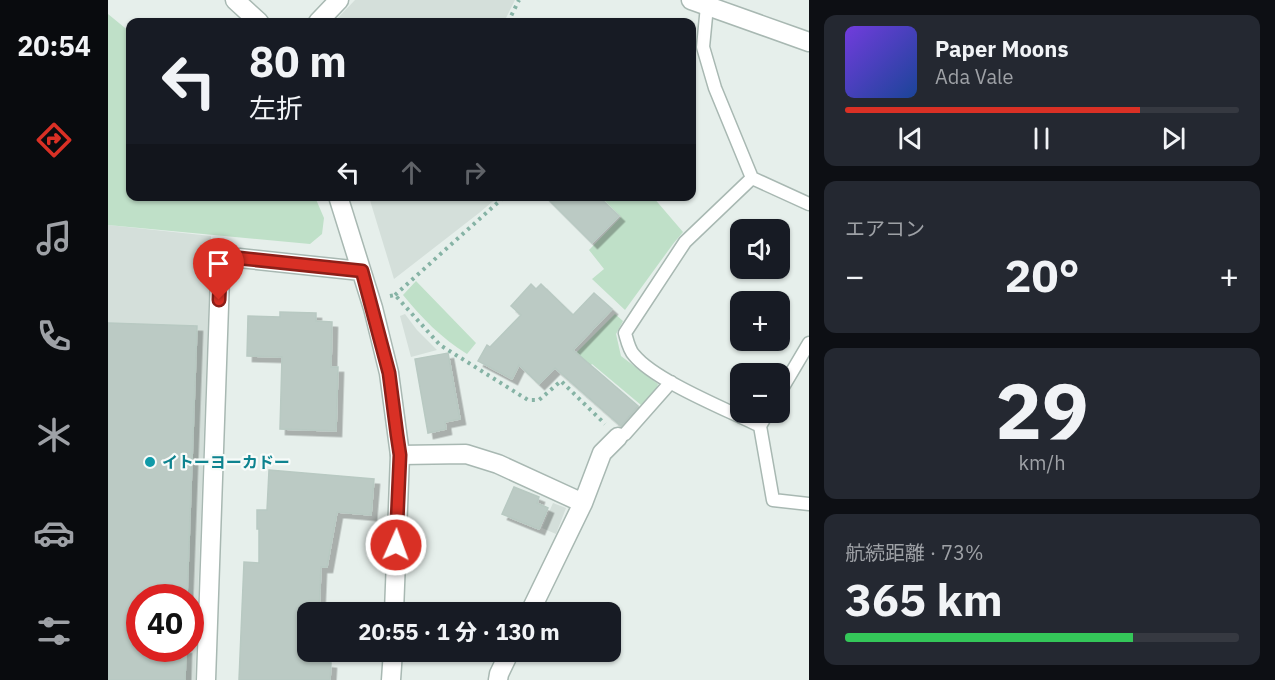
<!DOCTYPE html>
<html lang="ja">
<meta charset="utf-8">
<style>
:root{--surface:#171b24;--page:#242831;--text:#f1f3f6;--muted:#9ea1a6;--line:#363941;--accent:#d93025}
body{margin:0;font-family:"IBM Plex Sans","Noto Sans JP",sans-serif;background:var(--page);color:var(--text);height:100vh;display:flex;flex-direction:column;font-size:22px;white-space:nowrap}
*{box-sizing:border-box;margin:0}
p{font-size:20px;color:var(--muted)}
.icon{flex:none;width:33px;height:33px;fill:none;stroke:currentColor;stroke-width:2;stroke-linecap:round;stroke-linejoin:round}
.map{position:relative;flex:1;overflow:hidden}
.panel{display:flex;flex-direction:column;gap:15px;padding:15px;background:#0d0f14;width:466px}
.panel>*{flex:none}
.guide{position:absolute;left:18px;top:18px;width:570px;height:183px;border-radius:12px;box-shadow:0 2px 4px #0004;background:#171b24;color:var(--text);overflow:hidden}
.fabs{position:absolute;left:622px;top:219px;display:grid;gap:12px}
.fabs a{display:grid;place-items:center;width:60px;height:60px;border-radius:12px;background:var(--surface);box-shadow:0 2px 4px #0004;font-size:30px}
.speed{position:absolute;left:18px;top:584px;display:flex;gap:12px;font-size:30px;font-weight:700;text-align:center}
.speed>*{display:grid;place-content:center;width:78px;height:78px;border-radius:50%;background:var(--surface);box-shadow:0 2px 4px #0004;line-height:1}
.speed .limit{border:9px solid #d22;background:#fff;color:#111}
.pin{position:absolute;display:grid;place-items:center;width:51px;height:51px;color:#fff;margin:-62px -26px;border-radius:50% 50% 50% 0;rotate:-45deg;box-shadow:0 0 6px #0007}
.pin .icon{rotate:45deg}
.me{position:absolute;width:66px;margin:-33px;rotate:2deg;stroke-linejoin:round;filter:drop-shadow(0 0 4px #0008)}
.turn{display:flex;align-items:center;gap:21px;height:126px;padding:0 24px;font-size:27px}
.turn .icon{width:78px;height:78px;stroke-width:2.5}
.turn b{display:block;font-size:42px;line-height:51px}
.lanes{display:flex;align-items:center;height:57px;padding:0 24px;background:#0003;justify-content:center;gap:30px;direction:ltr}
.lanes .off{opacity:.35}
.big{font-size:45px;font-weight:800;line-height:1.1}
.panel .widget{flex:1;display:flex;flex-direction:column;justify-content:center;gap:9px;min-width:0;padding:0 21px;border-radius:12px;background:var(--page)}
.panel .dial{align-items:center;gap:0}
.dial b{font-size:78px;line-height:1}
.song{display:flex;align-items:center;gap:18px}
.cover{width:72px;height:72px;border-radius:9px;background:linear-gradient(135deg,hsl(260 70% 55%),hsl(220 70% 35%))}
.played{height:6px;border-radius:3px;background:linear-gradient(90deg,var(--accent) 75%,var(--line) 75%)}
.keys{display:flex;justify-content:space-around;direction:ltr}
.heat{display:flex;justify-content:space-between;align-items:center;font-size:33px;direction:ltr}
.charge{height:9px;border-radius:4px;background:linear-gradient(90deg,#34c759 73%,var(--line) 0)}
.trip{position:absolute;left:189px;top:602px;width:324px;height:60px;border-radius:12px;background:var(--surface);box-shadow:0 2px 4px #0004;font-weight:800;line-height:60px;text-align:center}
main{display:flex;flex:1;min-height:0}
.menu{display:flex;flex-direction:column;width:108px;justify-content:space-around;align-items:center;background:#090b0e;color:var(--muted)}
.menu .icon{width:42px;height:42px}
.menu .on{color:var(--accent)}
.menu b{font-size:27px;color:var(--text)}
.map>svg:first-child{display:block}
.built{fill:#d4dfda;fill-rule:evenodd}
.green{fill:#bfe0c8}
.building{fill:#bbcac4;stroke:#b8c9c2;stroke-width:1.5;filter:url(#shadow)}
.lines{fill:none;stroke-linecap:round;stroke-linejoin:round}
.service-casing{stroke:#a8b8b2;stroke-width:15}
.minor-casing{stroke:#a8b8b2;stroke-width:21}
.tertiary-casing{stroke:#a8b8b2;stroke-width:21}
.path{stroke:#86b3a5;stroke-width:4;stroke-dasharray:3 4.5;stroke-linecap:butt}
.service{stroke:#fff;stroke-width:12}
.minor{stroke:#fff;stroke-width:18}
.tertiary{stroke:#fff;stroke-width:18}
.route-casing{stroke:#8d1f18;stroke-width:15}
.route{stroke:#d93025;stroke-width:10}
.culture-dot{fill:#0f9aa8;stroke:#f7fbf9;stroke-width:2}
.labels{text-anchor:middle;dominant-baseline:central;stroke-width:4.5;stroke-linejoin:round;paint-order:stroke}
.culture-label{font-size:16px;font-weight:bold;fill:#0d838f;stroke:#f7fbf9;text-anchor:start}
</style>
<main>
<nav class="menu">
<b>20:54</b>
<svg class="icon on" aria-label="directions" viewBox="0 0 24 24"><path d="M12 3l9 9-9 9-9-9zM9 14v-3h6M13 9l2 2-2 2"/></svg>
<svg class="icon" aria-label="music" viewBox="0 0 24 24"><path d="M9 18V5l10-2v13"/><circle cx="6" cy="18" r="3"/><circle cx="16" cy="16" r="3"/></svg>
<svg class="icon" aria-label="phone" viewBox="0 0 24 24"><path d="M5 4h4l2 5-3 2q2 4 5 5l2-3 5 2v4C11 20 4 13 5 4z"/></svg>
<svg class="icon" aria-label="climate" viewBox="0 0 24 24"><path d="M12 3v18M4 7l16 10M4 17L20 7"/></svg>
<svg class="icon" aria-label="car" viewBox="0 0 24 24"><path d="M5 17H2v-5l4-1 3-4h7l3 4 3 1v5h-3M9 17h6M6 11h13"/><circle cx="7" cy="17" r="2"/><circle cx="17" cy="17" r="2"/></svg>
<svg class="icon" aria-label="filters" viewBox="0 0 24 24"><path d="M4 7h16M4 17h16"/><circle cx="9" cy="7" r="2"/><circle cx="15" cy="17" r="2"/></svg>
</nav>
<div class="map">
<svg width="701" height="680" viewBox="0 0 701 680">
<defs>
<filter id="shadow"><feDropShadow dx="5.5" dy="5.5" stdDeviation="0" flood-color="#0004"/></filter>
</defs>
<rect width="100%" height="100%" fill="#e6efeb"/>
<path class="built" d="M247 0H407L396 22H226Z
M261 197V196L390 197 371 213 286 279Z
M0 225 103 236 87 680H0ZM32 597H82V648H32Z
M297 314 309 330 329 350 303 357 292 316Z
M445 503 458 508 448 534 434 528Z"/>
<path class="green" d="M0 14 22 32V196L207 197 216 218 214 234 202 244 0 225Z
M493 197H545L575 232 565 244 517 310 484 279 496 269 481 250 513 217Z
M308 281 368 343 359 354C333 338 314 318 295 295Z
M507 314 515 321 508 334 513 356 550 384 548 391 533 405 484 364 474 375 460 361Z"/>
<path class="building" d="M437 196H490L511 216 484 243Z
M423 284 428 289 433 284 465 315 486 293 504 309 465 350 530 406 513 426 447 368 431 384 411 365 404 379 370 361 379 345 382 347 413 315 403 306Z
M172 312 208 313V321L224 322 223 367H230L228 431 172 429 174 357 139 356 140 316 172 317Z
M0 323 89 326 79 597H32V648H78L77 680H0Z
M340 353 352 419 337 422 338 429 320 433 307 359Z
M161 470 266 479 263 515 229 512 219 567H213L211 612H200V651H216L215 662 223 663 222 680H131L136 562 151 563V529H149V510H159Z
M406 487 431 497 429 503 440 508 431 529 394 514Z"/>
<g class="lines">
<defs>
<path id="service" d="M599 6 595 47 607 88 644 178 577 242 517 333C519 340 521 350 526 355 547 381 620 410 652 426
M644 178 701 204
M672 392 701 343
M660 412 652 426 665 500 701 504
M510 437 517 434 563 382"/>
<path id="minor" d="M583 0 701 42
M210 22 231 0
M292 455 358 454 390 464 475 503
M422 612 475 503 494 453 510 437
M390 680 391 674 402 651"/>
<path id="tertiary" d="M127 0 151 22
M230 196 265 308 281 373 292 455 286 612
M98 680 112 277 131 258 253 271
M283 680 285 651"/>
</defs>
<use href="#service" class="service-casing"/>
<use href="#minor" class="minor-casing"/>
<use href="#tertiary" class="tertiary-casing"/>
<path class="path" d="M400 22 411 0
M287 295 397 196
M282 296 287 295 332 345 420 400H431L453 381 497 424"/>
<use href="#service" class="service"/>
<use href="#minor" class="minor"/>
<use href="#tertiary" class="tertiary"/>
</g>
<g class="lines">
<defs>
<path id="route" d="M111 300 112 277 131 258 254 271 281 373 289 435 292 455 288 545"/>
</defs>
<use href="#route" class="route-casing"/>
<use href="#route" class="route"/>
</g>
<circle class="culture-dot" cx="42" cy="462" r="6"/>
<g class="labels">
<g class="culture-label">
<text x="54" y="462">イトーヨーカドー</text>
</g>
</g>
</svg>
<div class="fabs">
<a><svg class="icon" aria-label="sound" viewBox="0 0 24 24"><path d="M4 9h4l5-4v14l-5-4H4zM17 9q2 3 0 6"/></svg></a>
<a>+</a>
<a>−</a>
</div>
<div class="speed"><div class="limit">40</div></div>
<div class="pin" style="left:111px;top:300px;background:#d93025"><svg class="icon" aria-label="arrive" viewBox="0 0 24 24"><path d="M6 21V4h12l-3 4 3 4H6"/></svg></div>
<svg class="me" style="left:288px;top:545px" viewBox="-20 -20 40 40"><circle r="17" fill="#d93025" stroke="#fff" stroke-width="3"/><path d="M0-11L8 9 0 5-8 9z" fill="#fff"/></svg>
<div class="trip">20:55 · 1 分 · 130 m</div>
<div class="guide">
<div class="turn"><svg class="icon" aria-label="left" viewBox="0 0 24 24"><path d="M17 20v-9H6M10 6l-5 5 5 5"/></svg><div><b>80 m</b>左折</div></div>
<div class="lanes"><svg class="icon" aria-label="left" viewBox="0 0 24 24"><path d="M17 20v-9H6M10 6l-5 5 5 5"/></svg><svg class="icon off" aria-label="ahead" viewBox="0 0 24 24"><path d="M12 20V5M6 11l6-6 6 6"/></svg><svg class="icon off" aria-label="right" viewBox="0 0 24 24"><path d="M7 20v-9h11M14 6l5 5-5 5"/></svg></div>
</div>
</div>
<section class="panel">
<div class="widget">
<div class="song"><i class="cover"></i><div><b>Paper Moons</b><p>Ada Vale</p></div></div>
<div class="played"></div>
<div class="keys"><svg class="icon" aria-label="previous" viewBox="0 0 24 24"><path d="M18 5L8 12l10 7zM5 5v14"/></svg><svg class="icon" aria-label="pause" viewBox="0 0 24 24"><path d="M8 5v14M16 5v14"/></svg><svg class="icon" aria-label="next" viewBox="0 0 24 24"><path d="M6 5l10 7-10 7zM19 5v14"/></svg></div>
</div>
<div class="widget"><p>エアコン</p>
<div class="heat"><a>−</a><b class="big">20°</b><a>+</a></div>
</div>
<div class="widget dial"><b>29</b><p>km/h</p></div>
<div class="widget"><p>航続距離 · 73%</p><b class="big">365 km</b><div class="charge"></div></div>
</section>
</main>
